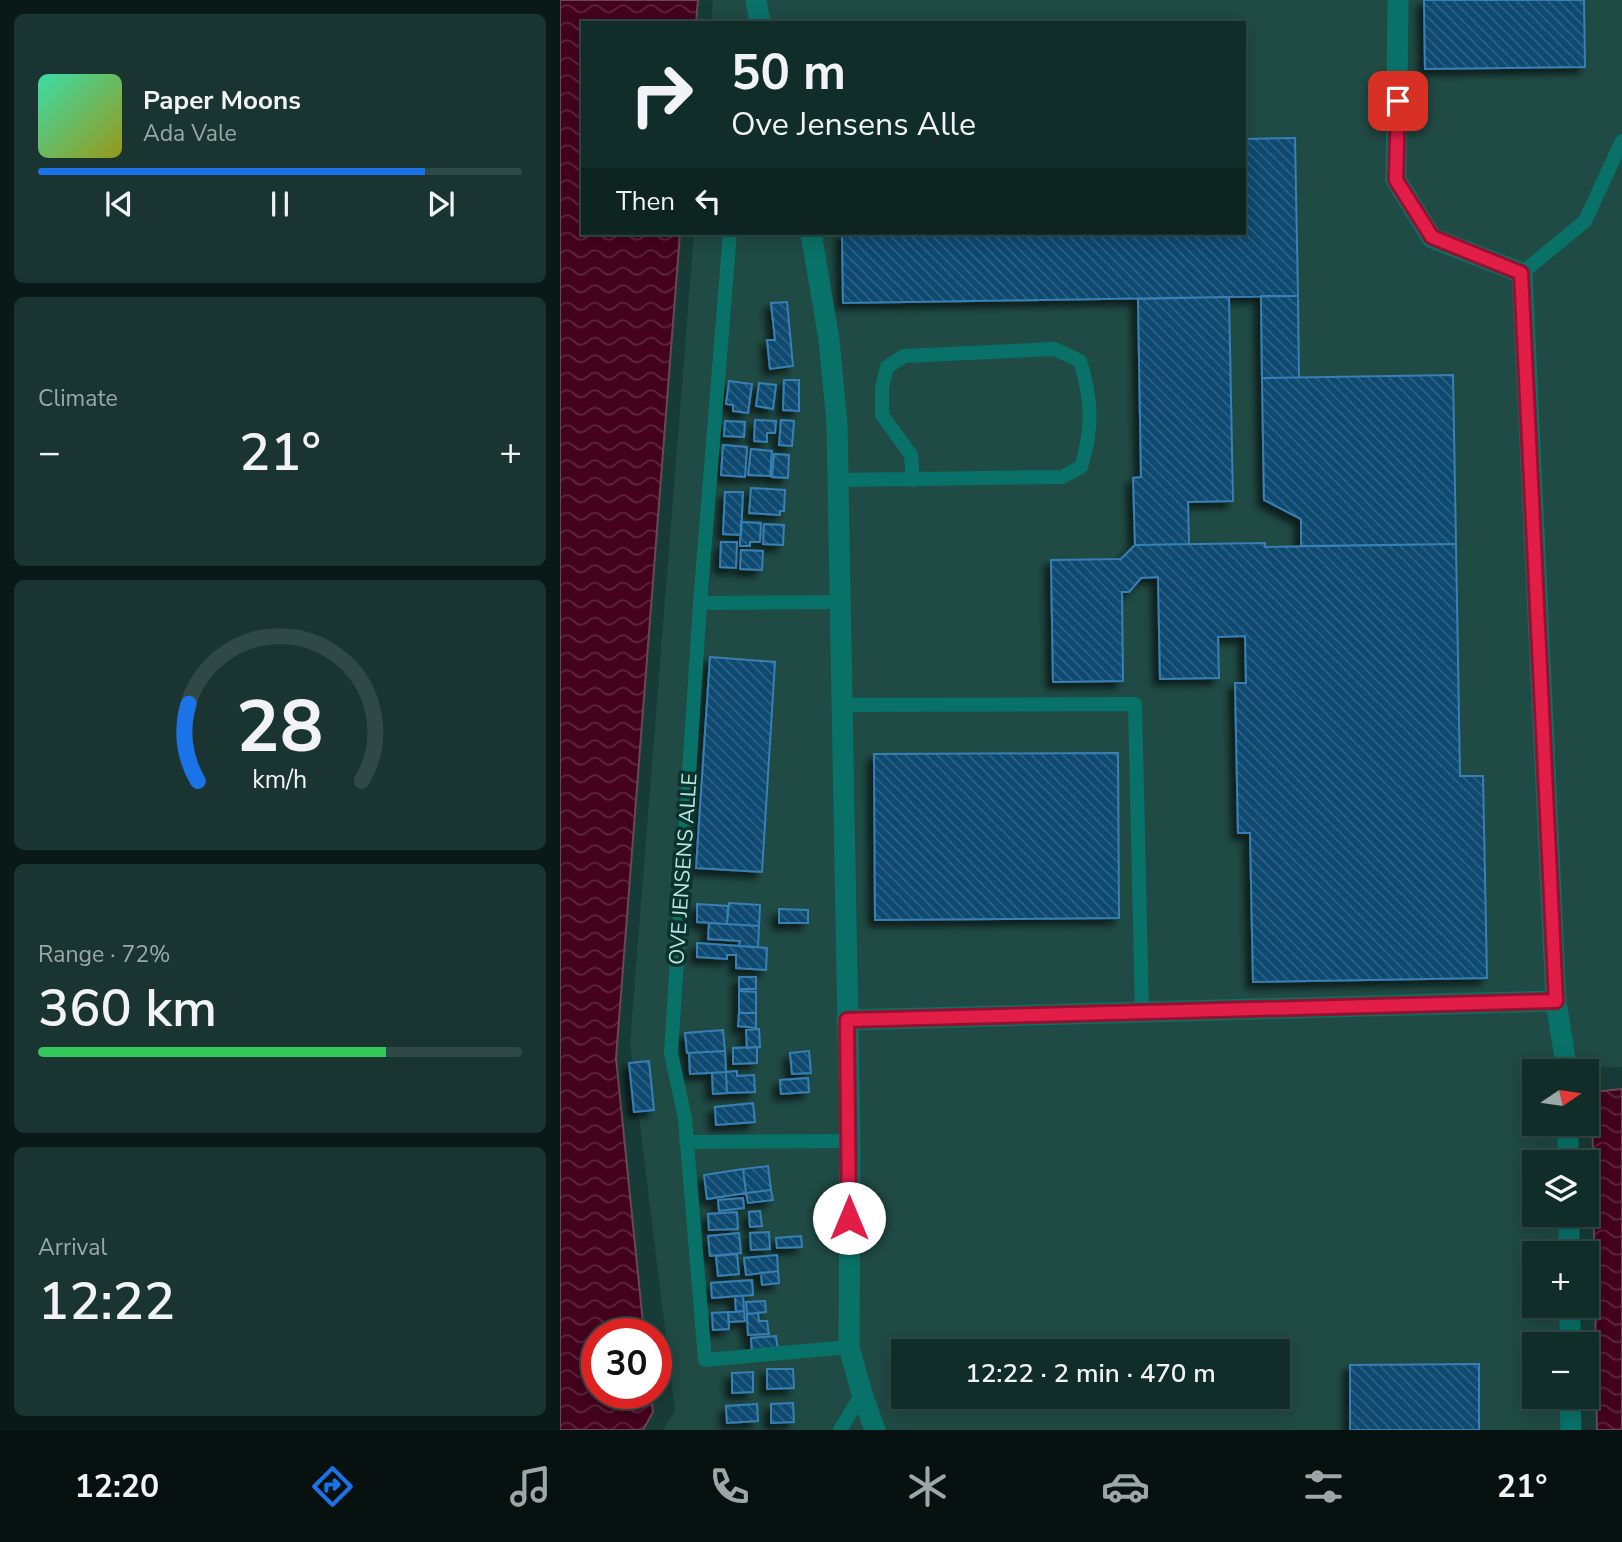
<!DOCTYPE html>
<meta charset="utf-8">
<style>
:root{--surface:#112d29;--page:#1a3531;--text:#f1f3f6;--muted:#9ca8a8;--line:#304946;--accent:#1a73e8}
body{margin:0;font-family:"Nunito Sans",sans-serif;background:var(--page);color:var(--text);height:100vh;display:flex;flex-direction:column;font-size:26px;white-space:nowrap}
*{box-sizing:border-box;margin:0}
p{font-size:23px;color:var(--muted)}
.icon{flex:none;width:38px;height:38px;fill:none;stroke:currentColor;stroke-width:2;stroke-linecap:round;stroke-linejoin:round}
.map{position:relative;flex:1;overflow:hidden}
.details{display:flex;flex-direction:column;gap:14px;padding:14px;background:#091917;width:560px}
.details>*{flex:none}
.guide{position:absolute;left:21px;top:21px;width:665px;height:214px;border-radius:0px;box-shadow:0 4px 18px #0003,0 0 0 2px var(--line);background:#112d29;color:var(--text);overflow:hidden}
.needle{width:46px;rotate:77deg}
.buttons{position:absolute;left:962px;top:1059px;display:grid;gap:14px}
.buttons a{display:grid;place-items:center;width:77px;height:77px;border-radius:0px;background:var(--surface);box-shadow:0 4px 18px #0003,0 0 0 2px var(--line);font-size:35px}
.speed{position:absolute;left:21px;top:1318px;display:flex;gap:14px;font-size:35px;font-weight:700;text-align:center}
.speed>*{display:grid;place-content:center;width:91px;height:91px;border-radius:50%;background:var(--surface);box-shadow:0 4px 18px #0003,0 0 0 2px var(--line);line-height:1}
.speed .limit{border:10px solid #d22;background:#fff;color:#111}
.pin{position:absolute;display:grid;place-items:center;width:60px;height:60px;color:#fff;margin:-30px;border-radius:14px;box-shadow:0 4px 10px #0006}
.me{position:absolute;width:77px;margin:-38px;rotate:0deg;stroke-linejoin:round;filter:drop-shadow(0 0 5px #0008)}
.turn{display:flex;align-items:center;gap:24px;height:147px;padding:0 35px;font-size:32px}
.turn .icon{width:91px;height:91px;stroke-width:2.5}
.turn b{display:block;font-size:49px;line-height:60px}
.then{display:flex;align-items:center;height:66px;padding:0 35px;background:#0003;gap:14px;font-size:26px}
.big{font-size:52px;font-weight:600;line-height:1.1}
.details .widget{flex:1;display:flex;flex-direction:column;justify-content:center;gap:10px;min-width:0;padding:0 24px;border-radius:10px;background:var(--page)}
.details .dial{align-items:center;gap:0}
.dial svg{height:182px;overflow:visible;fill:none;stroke:var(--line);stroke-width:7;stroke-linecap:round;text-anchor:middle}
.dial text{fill:var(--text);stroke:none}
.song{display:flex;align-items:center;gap:21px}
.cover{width:84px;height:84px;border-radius:10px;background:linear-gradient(135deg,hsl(160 70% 55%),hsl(60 70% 35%))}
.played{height:7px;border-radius:4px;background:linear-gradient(90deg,var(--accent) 80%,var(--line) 80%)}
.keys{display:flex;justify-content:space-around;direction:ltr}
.heat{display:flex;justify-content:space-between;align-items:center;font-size:38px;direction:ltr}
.charge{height:10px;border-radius:5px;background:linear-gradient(90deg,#34c759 72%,var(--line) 0)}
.trip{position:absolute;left:331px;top:1339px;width:399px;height:70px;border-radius:0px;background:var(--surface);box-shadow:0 4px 18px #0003,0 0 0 2px var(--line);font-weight:600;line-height:70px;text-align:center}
.menu{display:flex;height:112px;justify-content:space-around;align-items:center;background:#071210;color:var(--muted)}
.menu .icon{width:49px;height:49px}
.menu .active{color:var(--accent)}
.menu b{font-size:32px;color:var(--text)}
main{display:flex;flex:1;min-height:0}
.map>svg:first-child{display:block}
.built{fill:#204a44;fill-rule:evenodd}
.water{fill:url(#water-waves);stroke:#674758;stroke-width:2}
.building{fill:url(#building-back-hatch);stroke:#3880b4;stroke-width:2;filter:url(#shadow)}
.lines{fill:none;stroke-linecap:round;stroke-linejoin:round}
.lane{stroke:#097268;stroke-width:14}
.street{stroke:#097268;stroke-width:21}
.route-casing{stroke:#92132f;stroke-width:18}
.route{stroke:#e11d48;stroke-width:12}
.labels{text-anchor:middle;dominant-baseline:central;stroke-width:7;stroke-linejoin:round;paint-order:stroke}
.street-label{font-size:21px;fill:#b5e8e0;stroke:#0b322d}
</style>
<main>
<section class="details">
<div class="widget">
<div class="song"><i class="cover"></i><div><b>Paper Moons</b><p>Ada Vale</p></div></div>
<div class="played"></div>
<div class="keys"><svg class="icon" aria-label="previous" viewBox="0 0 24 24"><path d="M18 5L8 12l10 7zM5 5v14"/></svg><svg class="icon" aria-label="pause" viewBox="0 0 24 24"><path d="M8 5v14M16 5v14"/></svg><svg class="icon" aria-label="next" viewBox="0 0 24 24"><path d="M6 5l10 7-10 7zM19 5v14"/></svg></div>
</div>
<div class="widget"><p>Climate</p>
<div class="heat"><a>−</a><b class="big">21°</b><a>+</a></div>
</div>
<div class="widget dial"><svg viewBox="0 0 100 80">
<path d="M14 69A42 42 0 1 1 86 69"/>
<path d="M14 69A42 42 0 0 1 10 35" stroke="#1a73e8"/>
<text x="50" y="56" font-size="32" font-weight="700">28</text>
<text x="50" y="72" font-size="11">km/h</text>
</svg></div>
<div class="widget"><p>Range · 72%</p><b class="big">360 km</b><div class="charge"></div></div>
<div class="widget"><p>Arrival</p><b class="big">12:22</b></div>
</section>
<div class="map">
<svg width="1062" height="1430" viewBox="0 0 1062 1430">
<defs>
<pattern id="water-waves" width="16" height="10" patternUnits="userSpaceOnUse" patternTransform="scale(1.75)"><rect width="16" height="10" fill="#45021d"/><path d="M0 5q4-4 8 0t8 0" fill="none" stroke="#5e273e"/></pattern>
<pattern id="building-back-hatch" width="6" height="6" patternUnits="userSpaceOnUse" patternTransform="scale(1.75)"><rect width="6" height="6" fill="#0e486f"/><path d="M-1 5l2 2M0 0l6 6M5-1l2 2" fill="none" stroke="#2f6283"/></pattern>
<filter id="shadow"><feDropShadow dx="-6" dy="6" stdDeviation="3.5" flood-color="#0009"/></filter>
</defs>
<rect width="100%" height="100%" fill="#173c37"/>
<path class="built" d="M153 0H1062V1067L1017 1068V1071H975V1124H1018V1162H975V1214L1019 1215V1253H975V1306H1020V1344H975V1396L1021 1397V1430H103L115 1411 70 1043 134 233H684V23H151ZM343 1351H718V1396H343Z"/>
<path class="water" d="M0 0H138L136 23H23V233H120L56 1058 84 1333 37 1334V1393H91L93 1412 83 1430H0Z
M1062 1089V1430H1037L1032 1092Z"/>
<path class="building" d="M864 0H1024L1025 67 865 69Z
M735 138 738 296 283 303 282 233H684V139Z
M701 296H738L739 378H702Z
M669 297 673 501 628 502 629 544 575 545 573 478 581 477 578 299Z
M227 302 233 366 210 369 207 340H215L211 303Z
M893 375 896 544 741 546V519L704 500 702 378Z
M224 380H239V411L223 410Z
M169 381 192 384 188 413 173 411V405L166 404Z
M199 383 216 385 213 409 196 406Z
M195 420 216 421 215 433H207V442L194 441Z
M221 420 234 421 232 446 219 445Z
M165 421 185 422 184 437 164 436Z
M163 445 187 447 185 477 161 475Z
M191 449 212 451 210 476 188 475Z
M214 454 229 455 228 478 212 477Z
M191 488 225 490 224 511H220V515L189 513Z
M165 492H183L181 535 163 534Z
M181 522 201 523 200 542H190V546H180Z
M204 524 224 525 223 545 203 544Z
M161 542H177L176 568 160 567Z
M705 543V547L896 544 900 776H923L927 978 693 982 690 833H678L675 683H686L685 636 658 637 659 678 600 679 598 577 581 578 569 592H562L563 681 493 682 491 560 561 559 575 545Z
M181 550 203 551 202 570 180 569Z
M150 657 215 662 202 872 136 868Z
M558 753 559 918 315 920 314 754Z
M169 903 200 905 199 926 167 924Z
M137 904 168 906 167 924 137 922Z
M219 909 248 910V923H219Z
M149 923 199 926 198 947 179 946 180 941 148 939Z
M137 943 207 948 206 970 176 968V955H167V959L137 957Z
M179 977H196V989H179Z
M179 991 196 992V1013H179Z
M179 1013H196V1028L178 1026Z
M199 1029 200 1047 187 1048 186 1030Z
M163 1030 165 1051 127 1053 125 1033Z
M197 1047V1063L173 1064V1048Z
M165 1051 166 1072 130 1074 129 1053Z
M249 1051 251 1073 232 1074 230 1053Z
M89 1061 94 1110 74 1112 69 1063Z
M177 1071V1076L194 1075 195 1092 167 1093 166 1072Z
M166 1072 167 1093 153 1094 152 1073Z
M248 1078 249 1092 221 1094 220 1080Z
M193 1103 195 1122 156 1125 155 1107Z
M208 1166 211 1190 186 1193 183 1169Z
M183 1169 186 1193 147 1199 144 1175Z
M211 1190 213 1200 188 1203 186 1193Z
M183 1198 184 1208 159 1211 158 1200Z
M200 1211 202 1226 190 1227 189 1212Z
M177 1212 178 1229 149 1230 148 1214Z
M209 1232 210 1249 191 1250 190 1233Z
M179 1233 181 1253 150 1256 148 1236Z
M241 1236 242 1247 217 1248 216 1238Z
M177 1254 179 1274 158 1276 156 1256Z
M217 1255 218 1271 186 1275 184 1258Z
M218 1271 219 1283 202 1285 201 1273Z
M192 1280 193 1295 152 1298 151 1283Z
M175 1296H183L184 1311 176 1312Z
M205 1301 206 1312 187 1314 186 1302Z
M184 1311 185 1321 169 1322 168 1312Z
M168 1312 169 1329 153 1330 152 1313Z
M198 1313 199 1321H207L209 1334 188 1335 187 1314Z
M216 1336 218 1351 192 1353 191 1338Z
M919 1364V1430H790V1365Z
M207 1369H233L234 1388 207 1389Z
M193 1372V1392L172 1393V1373Z
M233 1403 234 1422 211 1423V1404Z
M197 1404 198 1421 167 1423 166 1406Z"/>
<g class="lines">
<path class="lane" d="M170 233 140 603 111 1053 125 1119 145 1360 289 1347
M962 273 1025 221 1062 141
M278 480 502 477 521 467C533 429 532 399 520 361L495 349 344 356 327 367 322 388V415L351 455 353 480
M140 603 280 602
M282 705 575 704 582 1012
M126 1142 290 1141
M280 1430 302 1394"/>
<path class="street" d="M196 0 200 23
M838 0 836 180 872 238 962 273 996 1001 1007 1071
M251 233 269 340 277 424 290 1141 289 1347 302 1394 315 1430
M287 1020 996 1001
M1008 1124V1162
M1009 1214V1253
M1010 1306V1344
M1010 1396 1011 1430"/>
</g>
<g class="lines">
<defs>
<path id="route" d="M289 1218 287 1020 996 1001 961 273 872 237 836 180 838 101"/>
</defs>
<use href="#route" class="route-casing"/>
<use href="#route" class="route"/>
</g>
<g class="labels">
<g class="street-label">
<text transform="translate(123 869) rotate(-86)">OVE JENSENS ALLE</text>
</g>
</g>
</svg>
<div class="buttons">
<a><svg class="needle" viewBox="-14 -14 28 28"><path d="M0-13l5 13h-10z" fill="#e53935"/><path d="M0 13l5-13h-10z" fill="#9ca8a8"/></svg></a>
<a><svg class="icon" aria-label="layers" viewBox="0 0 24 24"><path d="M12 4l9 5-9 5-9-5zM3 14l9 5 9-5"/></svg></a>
<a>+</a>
<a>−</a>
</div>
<div class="speed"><div class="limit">30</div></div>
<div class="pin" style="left:838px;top:101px;background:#d93025"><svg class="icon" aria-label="arrive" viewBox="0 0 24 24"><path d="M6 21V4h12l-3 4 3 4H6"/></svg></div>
<svg class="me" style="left:289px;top:1218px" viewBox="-20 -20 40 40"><circle r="19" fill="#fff"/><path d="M0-13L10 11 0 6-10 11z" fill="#e11d48"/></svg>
<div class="trip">12:22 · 2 min · 470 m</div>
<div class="guide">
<div class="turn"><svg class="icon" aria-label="right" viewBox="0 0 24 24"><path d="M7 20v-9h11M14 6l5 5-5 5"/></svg><div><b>50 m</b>Ove Jensens Alle</div></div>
<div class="then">Then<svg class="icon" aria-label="left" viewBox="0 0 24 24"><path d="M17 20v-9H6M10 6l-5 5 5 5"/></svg></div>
</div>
</div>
</main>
<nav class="menu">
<b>12:20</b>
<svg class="icon active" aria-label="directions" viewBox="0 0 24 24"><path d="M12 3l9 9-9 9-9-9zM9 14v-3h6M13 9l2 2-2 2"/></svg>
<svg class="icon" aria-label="music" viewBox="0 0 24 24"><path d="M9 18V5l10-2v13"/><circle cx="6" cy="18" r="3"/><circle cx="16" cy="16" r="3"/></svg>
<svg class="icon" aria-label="phone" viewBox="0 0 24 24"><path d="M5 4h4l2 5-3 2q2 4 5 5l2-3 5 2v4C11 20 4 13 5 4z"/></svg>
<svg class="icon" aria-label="climate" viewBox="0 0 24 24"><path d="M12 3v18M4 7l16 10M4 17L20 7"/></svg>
<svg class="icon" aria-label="car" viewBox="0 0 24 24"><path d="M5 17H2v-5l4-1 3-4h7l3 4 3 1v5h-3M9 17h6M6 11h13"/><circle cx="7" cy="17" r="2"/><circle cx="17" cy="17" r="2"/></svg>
<svg class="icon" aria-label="filters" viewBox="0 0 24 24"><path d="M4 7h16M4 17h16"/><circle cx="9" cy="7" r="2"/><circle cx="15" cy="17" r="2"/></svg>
<b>21°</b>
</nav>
